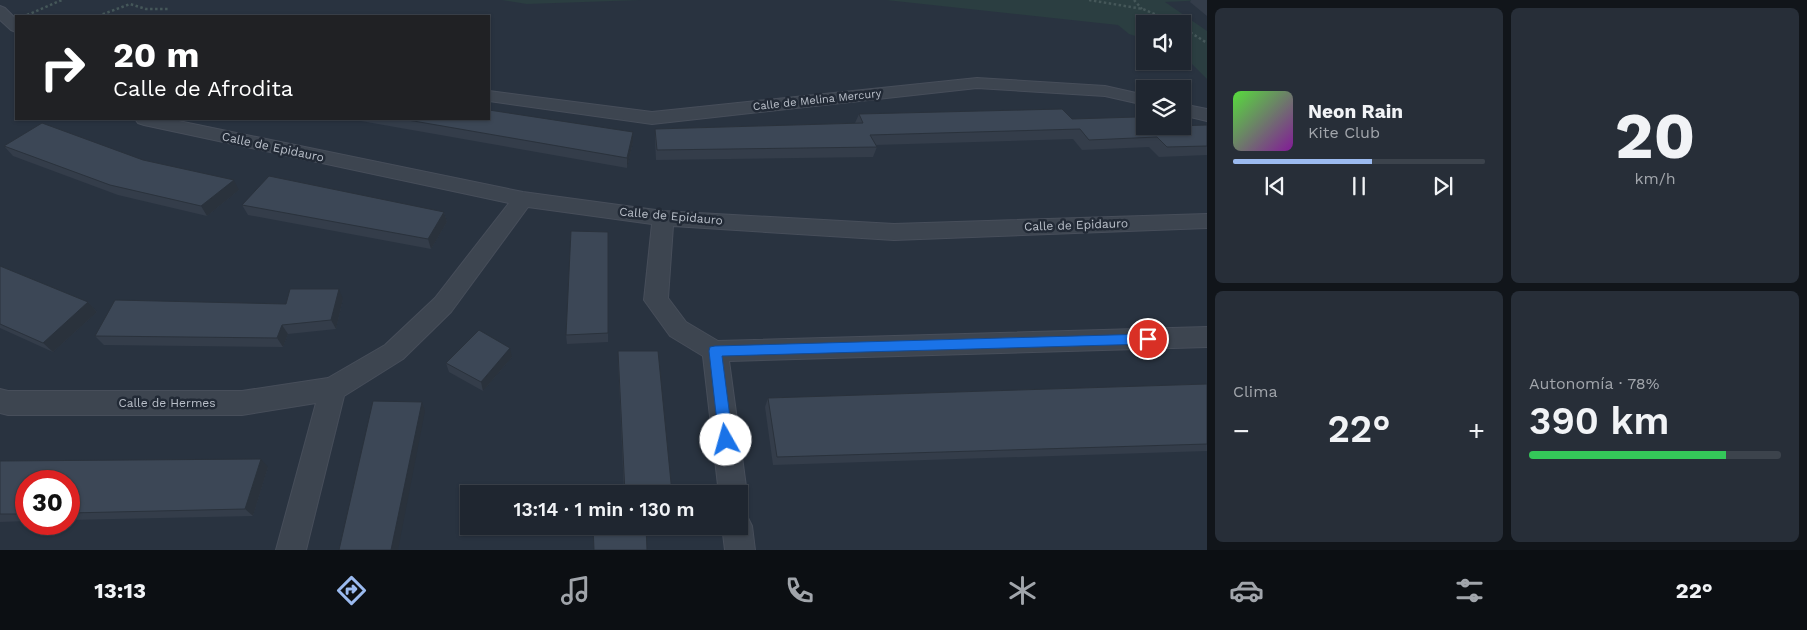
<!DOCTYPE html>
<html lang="es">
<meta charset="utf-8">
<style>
:root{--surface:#1f2630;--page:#272e38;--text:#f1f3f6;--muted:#a1a5ab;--line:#3c434c;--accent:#9bbaef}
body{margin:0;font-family:"Work Sans",sans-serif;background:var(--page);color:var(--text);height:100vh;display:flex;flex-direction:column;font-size:19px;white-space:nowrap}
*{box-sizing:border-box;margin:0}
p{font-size:16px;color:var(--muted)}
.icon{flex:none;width:28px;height:28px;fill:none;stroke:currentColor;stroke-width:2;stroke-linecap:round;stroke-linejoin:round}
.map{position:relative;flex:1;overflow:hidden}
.details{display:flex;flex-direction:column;gap:8px;padding:8px;background:#11151a;width:600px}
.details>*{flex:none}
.hud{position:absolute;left:15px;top:15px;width:475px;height:105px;border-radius:0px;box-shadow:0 1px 4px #0004,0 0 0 1px var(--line);background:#202124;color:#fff;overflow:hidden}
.fabs{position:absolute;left:1136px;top:15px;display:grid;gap:10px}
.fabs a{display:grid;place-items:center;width:55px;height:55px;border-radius:0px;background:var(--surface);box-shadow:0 1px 4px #0004,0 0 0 1px var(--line);font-size:25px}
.speed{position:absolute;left:15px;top:470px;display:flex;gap:10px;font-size:25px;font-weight:700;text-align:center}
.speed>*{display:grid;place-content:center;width:65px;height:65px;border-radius:50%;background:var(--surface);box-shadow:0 1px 4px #0004,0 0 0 1px var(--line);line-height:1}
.speed .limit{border:8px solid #d22;background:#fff;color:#111}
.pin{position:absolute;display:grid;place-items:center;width:42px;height:42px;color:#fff;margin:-21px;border:2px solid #fff;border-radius:50%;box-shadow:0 1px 5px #0007}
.me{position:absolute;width:55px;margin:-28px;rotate:353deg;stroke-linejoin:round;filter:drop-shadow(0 0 4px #0008)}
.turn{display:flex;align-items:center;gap:18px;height:105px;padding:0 15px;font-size:22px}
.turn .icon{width:65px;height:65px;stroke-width:2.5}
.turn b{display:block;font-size:35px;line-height:42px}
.big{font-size:38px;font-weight:600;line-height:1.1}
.details .tile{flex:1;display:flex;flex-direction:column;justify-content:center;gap:8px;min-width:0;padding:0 18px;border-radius:8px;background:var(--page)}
.details .dial{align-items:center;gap:0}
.dial b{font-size:65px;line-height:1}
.song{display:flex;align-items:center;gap:15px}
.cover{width:60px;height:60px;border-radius:8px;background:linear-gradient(135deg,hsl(110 70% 55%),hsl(290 70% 35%))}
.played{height:5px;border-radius:2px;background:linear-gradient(90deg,var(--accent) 55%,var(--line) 55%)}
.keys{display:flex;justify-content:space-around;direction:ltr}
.heat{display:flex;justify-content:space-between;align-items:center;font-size:28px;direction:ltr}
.charge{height:8px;border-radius:4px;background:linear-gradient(90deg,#34c759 78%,var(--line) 0)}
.details .tiles{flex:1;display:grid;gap:8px;grid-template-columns:repeat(2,1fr)}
.trip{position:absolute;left:460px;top:485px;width:288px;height:50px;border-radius:0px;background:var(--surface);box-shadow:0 1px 4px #0004,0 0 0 1px var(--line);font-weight:600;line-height:50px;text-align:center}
.tabs{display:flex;height:80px;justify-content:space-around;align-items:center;background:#0c0f13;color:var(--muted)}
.tabs .icon{width:35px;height:35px}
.tabs .active{color:var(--accent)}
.tabs b{font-size:22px;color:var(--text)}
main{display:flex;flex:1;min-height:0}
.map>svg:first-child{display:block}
.green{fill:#2b3e41}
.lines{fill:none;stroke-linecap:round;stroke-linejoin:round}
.minor-casing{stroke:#474e5a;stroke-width:2}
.path{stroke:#455759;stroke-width:2.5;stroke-dasharray:2.5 2.5;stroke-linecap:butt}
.minor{fill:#3d4550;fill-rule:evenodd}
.wall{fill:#343d4a}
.shaded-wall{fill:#2a323c}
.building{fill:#3c4756;stroke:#2a323c}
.route{fill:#1a73e8;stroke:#114b97}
.labels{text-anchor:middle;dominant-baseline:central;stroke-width:5;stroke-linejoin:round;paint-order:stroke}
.far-street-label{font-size:11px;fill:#bac0ca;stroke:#222a36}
.street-label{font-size:12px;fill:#bac0ca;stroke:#222a36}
</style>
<main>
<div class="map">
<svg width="1207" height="550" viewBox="0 0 1207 550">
<rect width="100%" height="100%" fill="#293340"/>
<path class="green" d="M502 0H641L527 4Z
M886 0H1207L1165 2 1207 31V79L1183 55 1182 24H1145V39L1129 34 1118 25Z"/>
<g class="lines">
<defs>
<path id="minor" d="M0 6 5 8 16 19V32L11 30 0 20Z
M977 78 1105 86 1145 95V105L1105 96 977 88 652 124 489 101V91L652 112Z
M1182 104 1207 109V121L1182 115Z
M135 119H169L523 192 663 211 894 224 1207 214V228L894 240 673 226 668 298 686 322 718 341 1207 327V347L729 361 747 494 743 504 739 506V494H719L703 356 670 336 644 300 652 224 528 207 451 312 403 359 344 396 306 550H276L316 403 242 415H8L0 413V389L8 391H242L328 378 385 345 435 298 509 203 144 125 138 123Z
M739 512 747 516 752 526 755 550H725L722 526H739Z"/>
</defs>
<use href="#minor" class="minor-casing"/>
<path class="path" d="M1089 0 1143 9 1178 24
M1134 0 1142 9
M27 15 62 0
M98 16 130 4 146 9H169
M1182 27 1207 43"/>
<use href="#minor" class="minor"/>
</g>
<path class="wall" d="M1191 0H1207V16L1190 2Z
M859 114 1072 119 1148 127 1207 125V155L1159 157 1149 147 1082 150 1073 139 875 145 877 147 873 157 656 160 655 139V129L855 123Z
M360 119H489L633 132V142L627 168 361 121Z
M4 146 143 160 239 190 207 216 118 195 13 156Z
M242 205 444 212 447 222 431 249 248 215Z
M608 232V342L567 344 566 335Z
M0 266 88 302 97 312 53 352 0 328Z
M343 299 336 329 288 334 283 347 104 345 95 336 286 304Z
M618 351H658L671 494H593L624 493 618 360Z
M512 357 483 391 449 372 446 363Z
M1207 384V451L773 465 765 407 768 398Z
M0 461 268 467 253 516 69 520V481H26V521L0 522Z"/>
<path class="shaded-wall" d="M633 132V142L627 168V158Z
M234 180 239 190 207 216 201 206Z
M444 212 447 222 431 249 428 239Z
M339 289 343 299 336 329 331 320Z
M88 302 97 312 53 352 43 343Z
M282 325 288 334 283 347 277 338Z
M510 348 512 357 483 391 481 382Z
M422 402 425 411 398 550H391Z
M261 459 268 467 253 516 245 509Z"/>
<path class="building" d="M1062 109 1072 119 1137 117 1145 125V126L1148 127 1207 125V146L1167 147 1157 137 1089 140 1080 129 870 135 877 147 657 150 655 129 863 123 859 114Z
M489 110 633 132 627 158 402 119H489Z
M42 123 143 160 234 180 201 206 110 185 4 146Z
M269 176 444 212 428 239 242 205Z
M571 231 608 232V333L566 335Z
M0 266 88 302 43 343 0 324Z
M290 289H339L331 320 282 325 277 338 95 336 115 300 286 304Z
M479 330 510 348 481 382 446 363Z
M618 351H658L672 493 593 494 592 491 625 493Z
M1207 384V444L777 457 768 398Z
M373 401 422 402 391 550H339Z
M261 459 245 509 69 513V481H26V514H0V461Z
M593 526H646L647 550H594Z"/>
<path class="route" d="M1148 334 1152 335 1154 339 1152 342 1148 344 722 356 733 440 731 445 726 446 721 445 719 440 709 351 710 347 715 346Z"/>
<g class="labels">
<g class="far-street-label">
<text transform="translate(817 100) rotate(-6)">Calle de Melina Mercury</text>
</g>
<g class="street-label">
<text transform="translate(273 147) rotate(12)">Calle de Epidauro</text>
<text transform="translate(671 216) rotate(5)">Calle de Epidauro</text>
<text transform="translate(1076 225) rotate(-2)">Calle de Epidauro</text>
<text x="167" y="403">Calle de Hermes</text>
</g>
</g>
</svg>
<div class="fabs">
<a><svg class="icon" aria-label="sound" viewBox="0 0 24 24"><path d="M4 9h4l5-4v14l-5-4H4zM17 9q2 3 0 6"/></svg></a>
<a><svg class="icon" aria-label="layers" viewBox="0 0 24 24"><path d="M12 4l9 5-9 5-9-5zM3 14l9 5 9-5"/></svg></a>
</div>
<div class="speed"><div class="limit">30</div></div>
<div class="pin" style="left:1148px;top:339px;background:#d93025"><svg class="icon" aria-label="arrive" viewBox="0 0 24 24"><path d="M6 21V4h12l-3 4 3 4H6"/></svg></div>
<svg class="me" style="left:726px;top:440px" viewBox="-20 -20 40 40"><circle r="19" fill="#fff"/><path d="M0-13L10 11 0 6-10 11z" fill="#1a73e8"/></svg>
<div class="trip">13:14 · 1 min · 130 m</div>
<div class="hud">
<div class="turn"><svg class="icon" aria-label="right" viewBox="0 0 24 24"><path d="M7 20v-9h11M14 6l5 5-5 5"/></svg><div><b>20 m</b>Calle de Afrodita</div></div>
</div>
</div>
<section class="details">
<div class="tiles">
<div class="tile">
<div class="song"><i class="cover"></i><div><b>Neon Rain</b><p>Kite Club</p></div></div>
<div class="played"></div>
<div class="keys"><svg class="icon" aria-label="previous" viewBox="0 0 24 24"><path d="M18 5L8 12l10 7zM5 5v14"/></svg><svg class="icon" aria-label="pause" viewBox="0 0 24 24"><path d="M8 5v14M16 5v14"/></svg><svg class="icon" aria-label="next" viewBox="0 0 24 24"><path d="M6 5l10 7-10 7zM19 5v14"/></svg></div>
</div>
<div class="tile dial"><b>20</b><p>km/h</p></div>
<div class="tile"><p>Clima</p>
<div class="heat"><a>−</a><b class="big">22°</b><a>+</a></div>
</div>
<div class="tile"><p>Autonomía · 78%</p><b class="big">390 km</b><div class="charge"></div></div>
</div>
</section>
</main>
<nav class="tabs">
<b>13:13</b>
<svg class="icon active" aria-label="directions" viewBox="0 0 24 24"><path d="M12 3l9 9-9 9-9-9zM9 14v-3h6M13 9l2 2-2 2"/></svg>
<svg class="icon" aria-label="music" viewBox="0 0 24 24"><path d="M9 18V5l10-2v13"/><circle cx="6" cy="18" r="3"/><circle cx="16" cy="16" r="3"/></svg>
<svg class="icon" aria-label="phone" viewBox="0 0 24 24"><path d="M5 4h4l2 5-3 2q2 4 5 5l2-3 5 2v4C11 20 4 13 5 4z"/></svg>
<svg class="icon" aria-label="climate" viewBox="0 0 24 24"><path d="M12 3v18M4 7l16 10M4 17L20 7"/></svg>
<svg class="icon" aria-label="car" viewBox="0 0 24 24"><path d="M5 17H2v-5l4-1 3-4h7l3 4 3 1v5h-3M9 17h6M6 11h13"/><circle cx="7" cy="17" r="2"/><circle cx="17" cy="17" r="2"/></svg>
<svg class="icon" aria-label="filters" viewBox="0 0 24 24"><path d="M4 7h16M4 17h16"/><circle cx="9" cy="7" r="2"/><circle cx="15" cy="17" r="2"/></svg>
<b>22°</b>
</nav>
